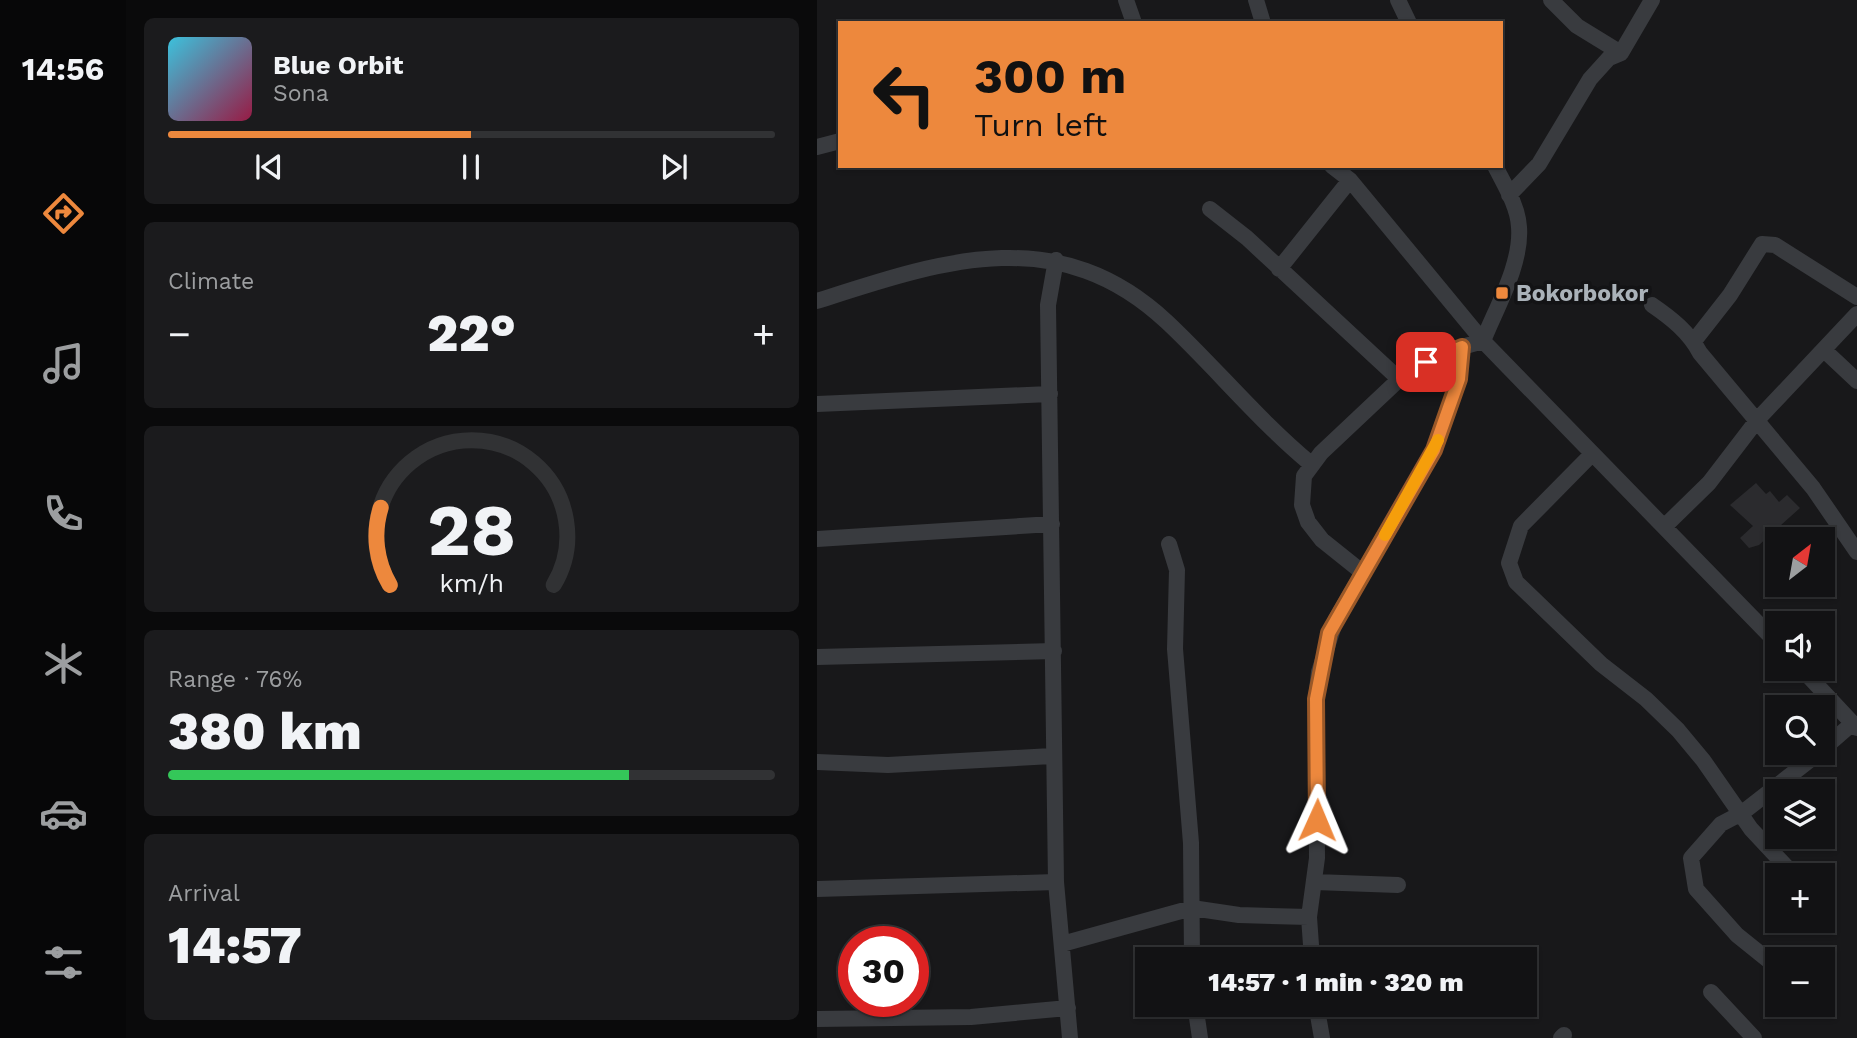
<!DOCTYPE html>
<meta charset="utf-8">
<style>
:root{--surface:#121214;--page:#1b1b1d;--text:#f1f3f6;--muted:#9c9ea0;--line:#313234;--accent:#ed883d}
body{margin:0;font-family:"Work Sans",sans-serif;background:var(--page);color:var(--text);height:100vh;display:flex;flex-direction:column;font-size:26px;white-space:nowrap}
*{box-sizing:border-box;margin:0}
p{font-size:23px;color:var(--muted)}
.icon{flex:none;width:38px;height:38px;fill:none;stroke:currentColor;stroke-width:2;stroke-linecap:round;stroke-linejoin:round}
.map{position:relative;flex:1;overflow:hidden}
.panel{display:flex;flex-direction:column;gap:18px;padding:18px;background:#0a0a0b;width:691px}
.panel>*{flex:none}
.hud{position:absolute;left:21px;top:21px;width:665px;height:147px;border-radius:0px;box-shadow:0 2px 5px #0004,0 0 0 2px var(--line);background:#ed883d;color:#111;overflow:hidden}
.needle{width:46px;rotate:31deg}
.fabs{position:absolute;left:948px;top:527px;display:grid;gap:14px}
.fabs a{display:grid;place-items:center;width:70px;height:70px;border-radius:0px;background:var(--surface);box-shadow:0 2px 5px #0004,0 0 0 2px var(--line);font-size:35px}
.speed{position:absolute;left:21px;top:926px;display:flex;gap:14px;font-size:35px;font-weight:700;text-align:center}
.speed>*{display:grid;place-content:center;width:91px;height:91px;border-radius:50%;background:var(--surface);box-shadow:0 2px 5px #0004,0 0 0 2px var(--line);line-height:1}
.speed .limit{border:10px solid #d22;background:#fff;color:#111}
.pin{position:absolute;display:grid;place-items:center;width:60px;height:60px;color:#fff;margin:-30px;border-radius:14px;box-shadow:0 4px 10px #0006}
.me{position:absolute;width:77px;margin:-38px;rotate:1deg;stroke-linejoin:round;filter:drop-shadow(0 0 5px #0008)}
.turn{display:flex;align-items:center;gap:24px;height:147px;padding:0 21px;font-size:32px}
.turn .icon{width:91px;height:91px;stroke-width:2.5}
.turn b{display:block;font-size:49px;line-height:60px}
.big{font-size:52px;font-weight:800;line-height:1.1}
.panel .tile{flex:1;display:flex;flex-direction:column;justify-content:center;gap:10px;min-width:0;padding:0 24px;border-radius:10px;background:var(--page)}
.panel .dial{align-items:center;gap:0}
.dial svg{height:182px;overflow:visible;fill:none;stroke:var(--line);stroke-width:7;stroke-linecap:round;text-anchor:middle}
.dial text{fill:var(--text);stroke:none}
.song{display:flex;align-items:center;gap:21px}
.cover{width:84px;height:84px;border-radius:10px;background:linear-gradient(135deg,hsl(190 70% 55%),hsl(340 70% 35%))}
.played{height:7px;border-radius:4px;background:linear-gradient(90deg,var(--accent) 50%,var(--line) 50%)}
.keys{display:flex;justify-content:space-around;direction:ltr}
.heat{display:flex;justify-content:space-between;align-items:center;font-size:38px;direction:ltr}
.charge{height:10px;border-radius:5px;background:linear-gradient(90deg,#34c759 76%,var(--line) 0)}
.trip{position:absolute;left:318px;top:947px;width:402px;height:70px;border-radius:0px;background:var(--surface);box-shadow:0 2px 5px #0004,0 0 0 2px var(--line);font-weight:800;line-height:70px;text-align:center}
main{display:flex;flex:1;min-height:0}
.tab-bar{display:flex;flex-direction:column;width:126px;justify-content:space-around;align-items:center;background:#070708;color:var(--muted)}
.tab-bar .icon{width:49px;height:49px}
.tab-bar .selected{color:var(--accent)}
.tab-bar b{font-size:32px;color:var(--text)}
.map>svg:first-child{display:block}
.building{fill:#2b2b2e}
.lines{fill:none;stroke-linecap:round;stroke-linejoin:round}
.minor{stroke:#393b3f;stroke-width:16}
.route-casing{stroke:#9a5828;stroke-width:18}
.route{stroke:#ed883d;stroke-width:12}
.slow{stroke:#f59e0b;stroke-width:12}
.poi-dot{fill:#ed883d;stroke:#131315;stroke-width:2.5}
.labels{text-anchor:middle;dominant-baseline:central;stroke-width:7;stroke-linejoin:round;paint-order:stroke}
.poi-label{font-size:23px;font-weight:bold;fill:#aab2b9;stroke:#131315;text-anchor:start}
</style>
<main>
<nav class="tab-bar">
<b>14:56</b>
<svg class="icon selected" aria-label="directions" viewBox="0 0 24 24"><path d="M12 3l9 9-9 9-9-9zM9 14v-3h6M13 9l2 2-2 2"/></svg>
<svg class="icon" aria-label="music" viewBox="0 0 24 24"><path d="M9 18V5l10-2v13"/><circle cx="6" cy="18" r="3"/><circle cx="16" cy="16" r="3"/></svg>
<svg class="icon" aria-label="phone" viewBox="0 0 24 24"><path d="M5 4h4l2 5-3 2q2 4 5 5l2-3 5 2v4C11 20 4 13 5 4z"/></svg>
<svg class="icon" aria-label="climate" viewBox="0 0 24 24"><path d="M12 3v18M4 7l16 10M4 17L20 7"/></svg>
<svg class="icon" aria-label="car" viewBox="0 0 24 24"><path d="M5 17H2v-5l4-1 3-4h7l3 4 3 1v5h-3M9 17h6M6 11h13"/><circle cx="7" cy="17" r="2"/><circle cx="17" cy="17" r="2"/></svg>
<svg class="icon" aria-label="filters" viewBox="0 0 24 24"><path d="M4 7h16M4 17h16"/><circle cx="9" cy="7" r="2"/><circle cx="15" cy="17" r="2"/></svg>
</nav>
<section class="panel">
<div class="tile">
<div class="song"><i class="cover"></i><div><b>Blue Orbit</b><p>Sona</p></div></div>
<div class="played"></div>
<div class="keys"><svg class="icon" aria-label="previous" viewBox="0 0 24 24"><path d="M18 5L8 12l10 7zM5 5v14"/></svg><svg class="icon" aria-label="pause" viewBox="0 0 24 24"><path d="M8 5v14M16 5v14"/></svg><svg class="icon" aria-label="next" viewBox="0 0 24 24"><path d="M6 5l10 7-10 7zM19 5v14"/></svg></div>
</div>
<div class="tile"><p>Climate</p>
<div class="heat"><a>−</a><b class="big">22°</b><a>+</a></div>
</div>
<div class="tile dial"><svg viewBox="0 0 100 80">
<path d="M14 69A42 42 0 1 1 86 69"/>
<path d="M14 69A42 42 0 0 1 10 35" stroke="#ed883d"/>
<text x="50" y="56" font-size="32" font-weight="700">28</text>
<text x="50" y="72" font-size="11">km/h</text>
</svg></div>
<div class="tile"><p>Range · 76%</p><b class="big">380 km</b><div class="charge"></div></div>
<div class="tile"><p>Arrival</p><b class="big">14:57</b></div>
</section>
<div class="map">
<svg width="1040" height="1038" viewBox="0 0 1040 1038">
<rect width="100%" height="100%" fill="#18181a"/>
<path class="building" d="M939 483 949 494 953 491 962 502 970 495 983 508 942 545 932 548 923 538 936 526 913 505Z"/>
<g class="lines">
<path class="minor" d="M309 0 317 23
M439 0 446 23
M581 0 592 23
M734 0 760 26 804 53
M0 147 23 141
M515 166 533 180 666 341 961 644
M692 195 722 164 773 79 792 58 804 53 835 0
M393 209 430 238 582 379
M239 260 231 305 239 882 253 1038
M462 269 533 180
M0 301C124 261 241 220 350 322 399 368 442 421 494 464
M835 305C854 318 872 332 883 353L996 488 1040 552
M666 341C679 308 705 264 702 227 701 206 687 184 678 166
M877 341 913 295 945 244 958 245 1040 297
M1007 350 1040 381
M0 404 233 394
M775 454 704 526 692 563 699 582 784 664 829 699 861 730 886 760 934 829 977 875
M848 526 892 483 941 419 1040 314
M0 539 235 524
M352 544 360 570 358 649 374 843 375 959
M545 572 505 540 491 522 485 505 487 476 504 453 590 372 645 347
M0 657 237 651
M984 668 1040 728
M1006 749 1036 723
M0 762 71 765 235 756
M498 882 581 885
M0 889 239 882
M245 944 375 908 422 915 492 917
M495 959 492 917 500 858 499 699 502 672 519 619 617 450 642 379 645 347 666 341
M961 968 920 935 879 889 874 858 904 824 925 813 1003 752
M894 992 937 1038
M378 1004 383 1038
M499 1004 505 1038
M0 1019 154 1017 251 1008
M744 1038 747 1035"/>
</g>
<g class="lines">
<defs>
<path id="route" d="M500 820 499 699 512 633 617 450 642 379 645 347 609 362"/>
</defs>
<use href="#route" class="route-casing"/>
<use href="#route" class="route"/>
<path class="slow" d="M568 535 621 440"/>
</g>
<rect class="poi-dot" x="678" y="286" width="14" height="14" rx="3.5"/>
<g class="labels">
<g class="poi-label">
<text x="699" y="293">Bokorbokor</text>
</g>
</g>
</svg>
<div class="fabs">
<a><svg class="needle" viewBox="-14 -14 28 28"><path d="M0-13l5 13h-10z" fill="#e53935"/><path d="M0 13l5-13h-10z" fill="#9c9ea0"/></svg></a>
<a><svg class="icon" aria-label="sound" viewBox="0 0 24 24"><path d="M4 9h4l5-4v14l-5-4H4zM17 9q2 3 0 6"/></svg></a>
<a><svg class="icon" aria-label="search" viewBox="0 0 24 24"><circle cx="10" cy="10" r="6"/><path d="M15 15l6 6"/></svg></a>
<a><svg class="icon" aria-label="layers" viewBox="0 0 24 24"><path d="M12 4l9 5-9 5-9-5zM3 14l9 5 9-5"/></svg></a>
<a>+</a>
<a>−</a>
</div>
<div class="speed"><div class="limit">30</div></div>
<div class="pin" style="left:609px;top:362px;background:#d93025"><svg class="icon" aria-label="arrive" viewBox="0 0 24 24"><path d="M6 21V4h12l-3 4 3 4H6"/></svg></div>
<svg class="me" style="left:500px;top:820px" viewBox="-20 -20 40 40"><path d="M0-17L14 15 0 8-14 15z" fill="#ed883d" stroke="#fff" stroke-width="4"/></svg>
<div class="trip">14:57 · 1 min · 320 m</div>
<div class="hud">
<div class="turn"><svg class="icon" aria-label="left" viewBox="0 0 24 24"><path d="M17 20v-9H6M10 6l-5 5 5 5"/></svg><div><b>300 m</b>Turn left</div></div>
</div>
</div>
</main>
